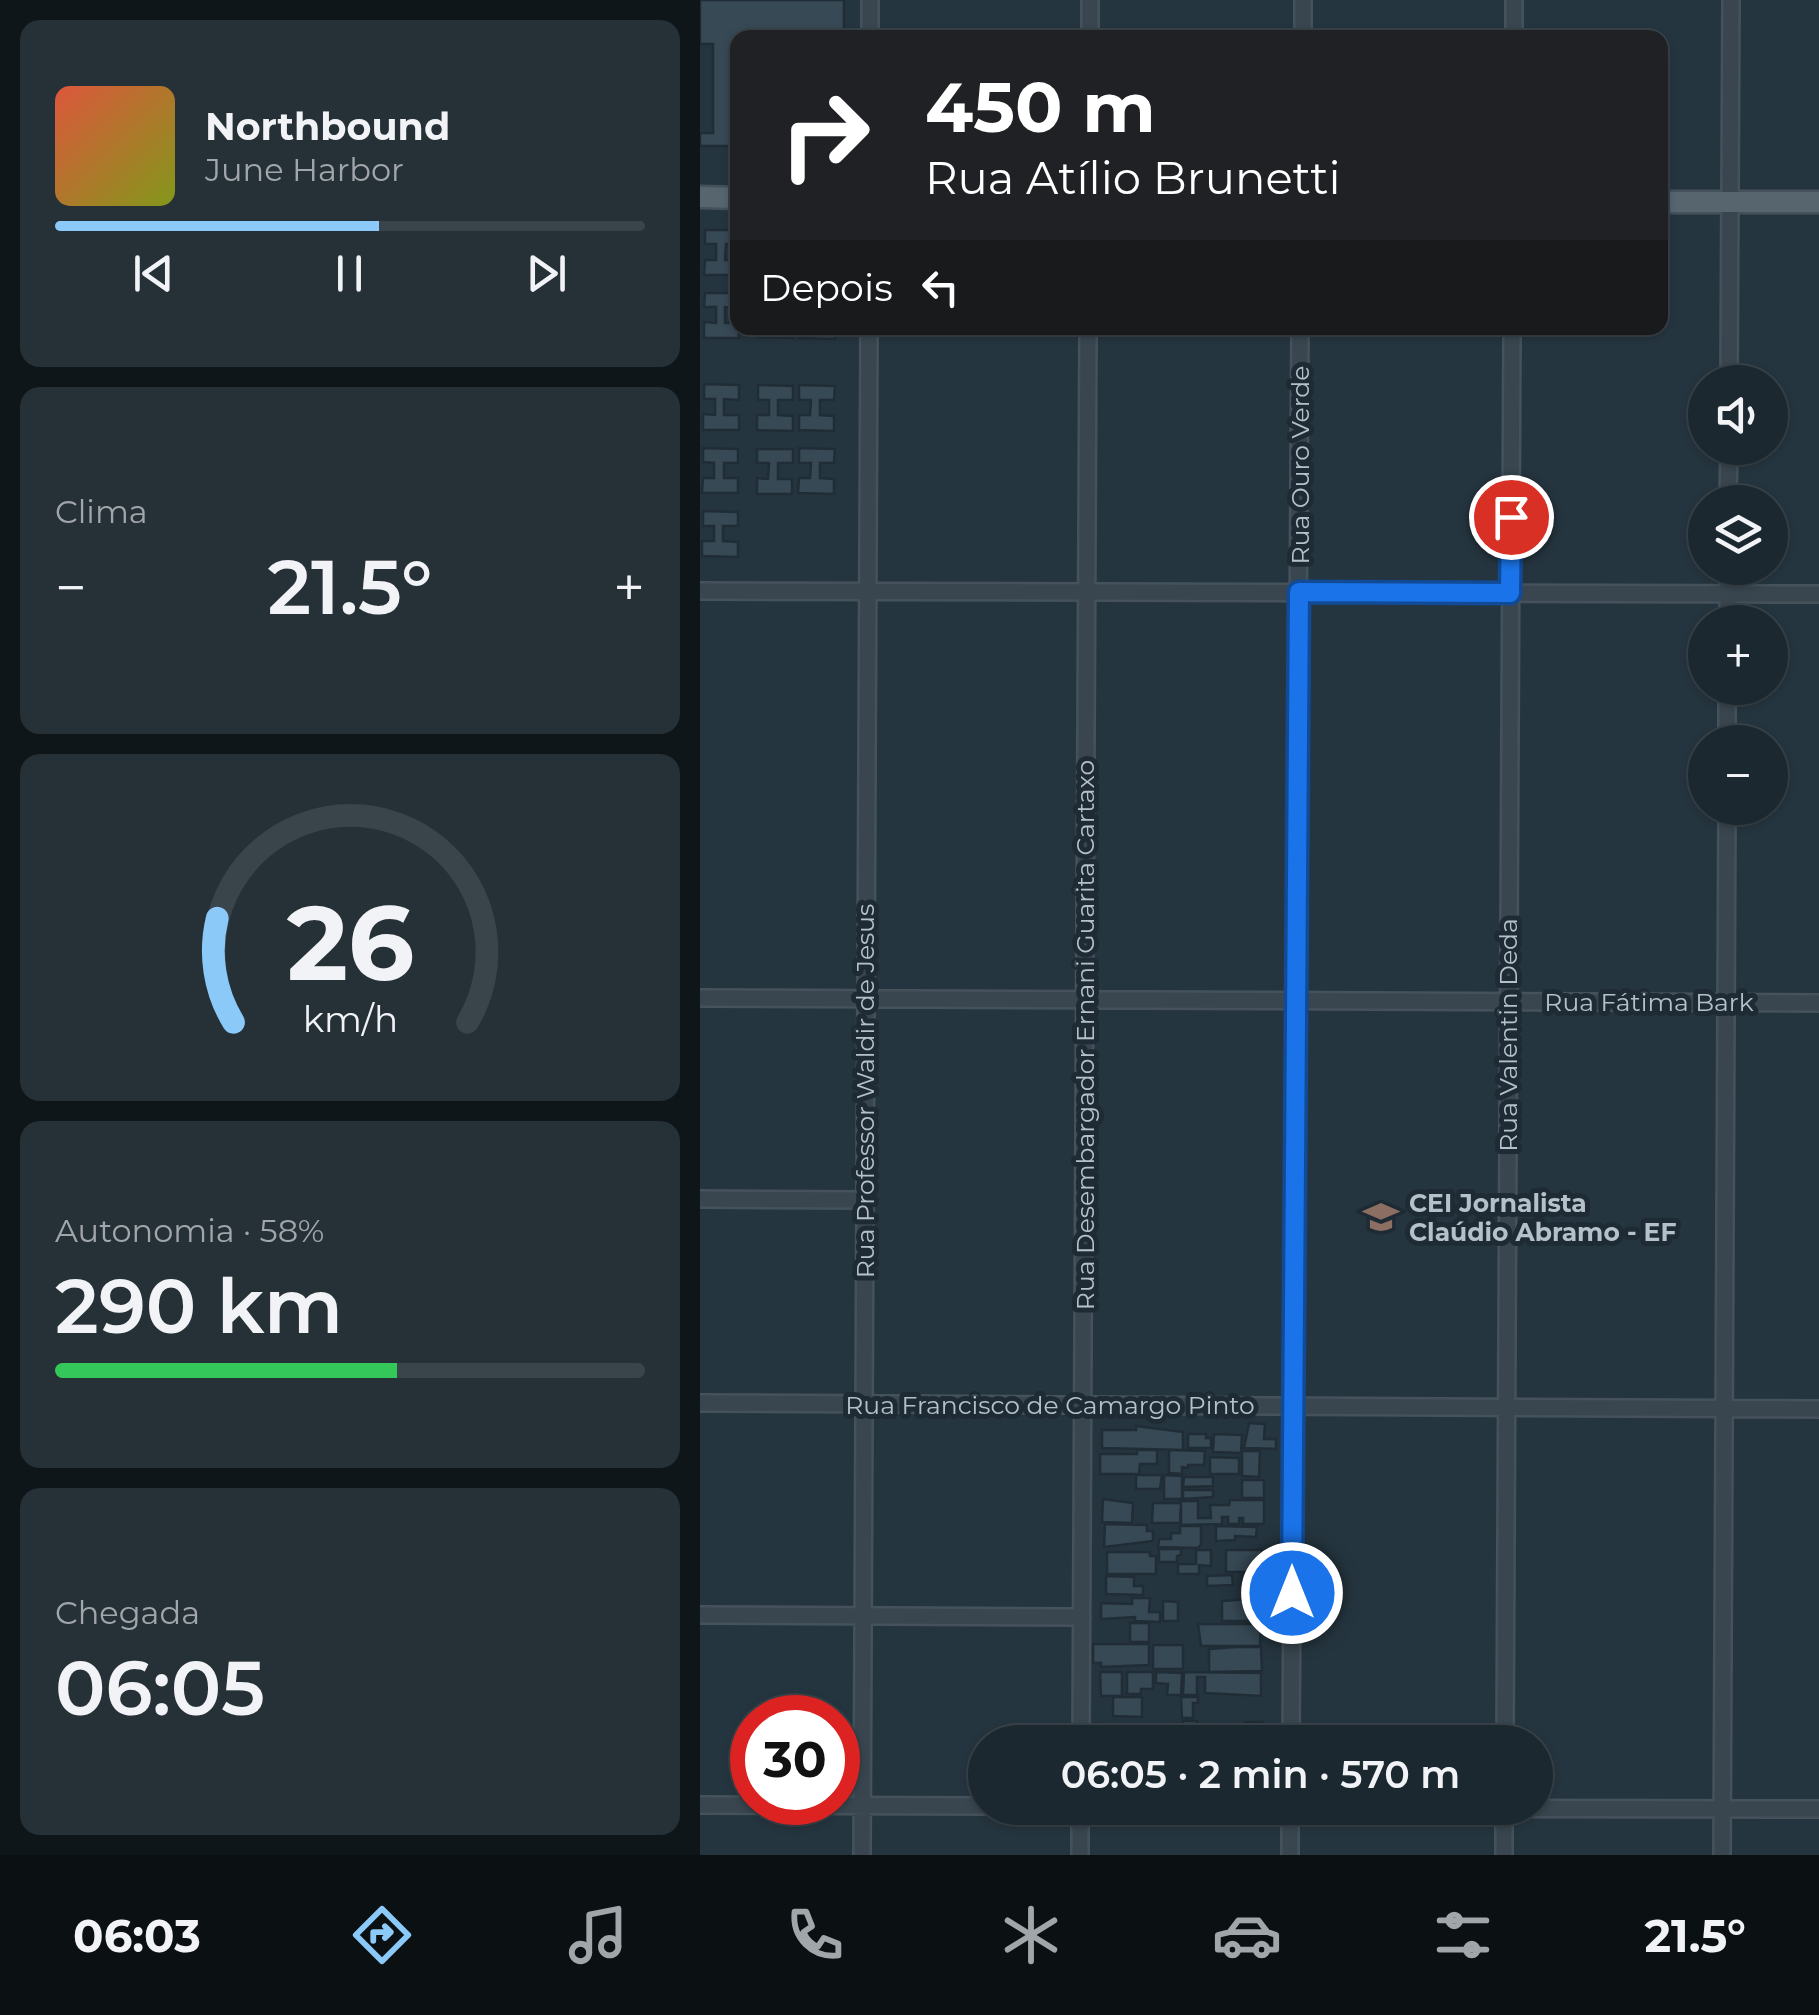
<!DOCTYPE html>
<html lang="pt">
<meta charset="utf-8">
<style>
:root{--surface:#1c282f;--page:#253037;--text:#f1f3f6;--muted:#a0a6aa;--line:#3a444b;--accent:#8bc9f9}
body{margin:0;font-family:Montserrat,sans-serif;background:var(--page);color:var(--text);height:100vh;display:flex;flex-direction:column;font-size:38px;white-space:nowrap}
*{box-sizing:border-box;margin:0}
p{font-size:32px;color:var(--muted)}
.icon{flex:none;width:55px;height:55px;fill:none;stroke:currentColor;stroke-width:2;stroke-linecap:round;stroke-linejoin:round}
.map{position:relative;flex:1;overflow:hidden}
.side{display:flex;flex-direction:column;gap:20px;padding:20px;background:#0f161a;width:700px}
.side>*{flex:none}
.guide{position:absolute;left:30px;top:30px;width:938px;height:305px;border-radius:20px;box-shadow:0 2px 8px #0004,0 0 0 2px var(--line);background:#202124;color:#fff;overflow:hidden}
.fabs{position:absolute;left:988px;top:365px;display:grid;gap:20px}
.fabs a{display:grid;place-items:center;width:100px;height:100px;border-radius:50%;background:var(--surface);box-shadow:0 2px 8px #0004,0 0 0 2px var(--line);font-size:50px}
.speed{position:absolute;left:30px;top:1695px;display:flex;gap:20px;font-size:50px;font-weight:700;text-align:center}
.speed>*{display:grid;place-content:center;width:130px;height:130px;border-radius:50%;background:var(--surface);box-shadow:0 2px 8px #0004,0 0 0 2px var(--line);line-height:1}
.speed .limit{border:15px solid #d22;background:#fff;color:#111}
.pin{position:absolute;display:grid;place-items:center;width:85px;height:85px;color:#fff;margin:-42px;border:5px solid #fff;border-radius:50%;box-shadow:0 2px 10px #0007}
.me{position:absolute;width:110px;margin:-55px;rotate:0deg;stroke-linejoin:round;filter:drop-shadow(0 0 8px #0008)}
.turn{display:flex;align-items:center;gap:35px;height:210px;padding:0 30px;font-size:45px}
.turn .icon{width:130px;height:130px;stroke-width:2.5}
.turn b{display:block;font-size:70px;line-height:85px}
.then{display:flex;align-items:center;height:95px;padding:0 30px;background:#0003;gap:20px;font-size:38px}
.big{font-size:75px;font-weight:600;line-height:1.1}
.side .tile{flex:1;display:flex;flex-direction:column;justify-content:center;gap:15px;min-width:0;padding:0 35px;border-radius:20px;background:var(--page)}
.side .dial{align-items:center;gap:0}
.dial svg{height:260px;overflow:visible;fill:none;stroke:var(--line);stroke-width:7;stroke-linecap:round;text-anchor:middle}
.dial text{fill:var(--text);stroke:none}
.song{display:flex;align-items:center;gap:30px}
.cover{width:120px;height:120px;border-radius:15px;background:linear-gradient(135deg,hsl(10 70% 55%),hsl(70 70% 35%))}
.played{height:10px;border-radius:5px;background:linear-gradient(90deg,var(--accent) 55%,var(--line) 55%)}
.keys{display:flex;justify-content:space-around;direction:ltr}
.heat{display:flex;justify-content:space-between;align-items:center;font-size:55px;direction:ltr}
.charge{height:15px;border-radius:8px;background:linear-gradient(90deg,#34c759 58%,var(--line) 0)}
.trip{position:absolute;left:268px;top:1725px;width:585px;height:100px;border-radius:50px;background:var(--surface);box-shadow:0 2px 8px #0004,0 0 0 2px var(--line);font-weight:600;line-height:100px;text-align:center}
.tab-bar{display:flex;height:160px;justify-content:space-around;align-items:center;background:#0b1013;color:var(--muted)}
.tab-bar .icon{width:70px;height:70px}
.tab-bar .selected{color:var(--accent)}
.tab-bar b{font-size:45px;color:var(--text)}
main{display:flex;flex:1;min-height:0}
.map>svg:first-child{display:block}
.building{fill:#374955;stroke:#202d36;stroke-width:2.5}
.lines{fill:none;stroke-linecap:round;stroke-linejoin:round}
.minor-casing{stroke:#45525b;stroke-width:20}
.major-casing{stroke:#45525b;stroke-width:25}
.minor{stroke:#39464f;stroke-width:15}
.major{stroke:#57656f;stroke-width:20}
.route-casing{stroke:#114b97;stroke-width:25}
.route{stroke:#1a73e8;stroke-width:18}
.labels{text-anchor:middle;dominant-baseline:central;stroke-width:10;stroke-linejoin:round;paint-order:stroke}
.street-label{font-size:25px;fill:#b5c1ca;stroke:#1e2b34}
.poi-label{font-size:25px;font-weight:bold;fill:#b5c1ca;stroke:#1e2b34;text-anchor:start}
</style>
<main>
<section class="side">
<div class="tile">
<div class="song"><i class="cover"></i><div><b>Northbound</b><p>June Harbor</p></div></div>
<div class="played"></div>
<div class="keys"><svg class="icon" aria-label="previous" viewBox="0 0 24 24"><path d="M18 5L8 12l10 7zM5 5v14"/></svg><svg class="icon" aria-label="pause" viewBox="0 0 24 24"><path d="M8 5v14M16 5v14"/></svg><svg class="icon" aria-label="next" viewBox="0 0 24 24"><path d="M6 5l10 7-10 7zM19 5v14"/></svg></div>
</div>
<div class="tile"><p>Clima</p>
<div class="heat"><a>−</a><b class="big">21.5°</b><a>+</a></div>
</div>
<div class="tile dial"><svg viewBox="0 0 100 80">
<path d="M14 69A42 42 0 1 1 86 69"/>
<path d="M14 69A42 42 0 0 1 9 37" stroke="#8bc9f9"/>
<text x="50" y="56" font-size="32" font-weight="700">26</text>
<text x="50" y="72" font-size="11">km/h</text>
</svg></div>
<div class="tile"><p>Autonomia · 58%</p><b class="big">290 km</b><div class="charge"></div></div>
<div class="tile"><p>Chegada</p><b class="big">06:05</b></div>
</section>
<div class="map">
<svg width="1119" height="1855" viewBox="0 0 1119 1855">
<rect width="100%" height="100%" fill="#25353f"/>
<path class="building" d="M0 0H144V36L38 38V146H0V133H13V44H0Z
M5 230H38V245L26 244 25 260H38V275H4L5 260H16V244H5Z
M5 293H38V308L25 307V323H38L39 338H4V322L16 323V307H4Z
M58 328H93V338L58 337Z
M99 328H135V339L99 338Z
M4 384 39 385V400L24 399V415H39V430H3V414L15 415V399H4Z
M58 385 93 386V400H78V415L93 416V431L57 430V415H69V400H58Z
M99 385 135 386 134 400H120V415L134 416V431L99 430V415H110L111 400H99Z
M3 448 38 449V463H24V478H38V493H2L3 478H14V463L3 462Z
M99 448 135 449 134 463H120V478L134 479V494L98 493 99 478H110L111 463H99Z
M57 449H93V463H78V479H92V494H57V478L68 479 69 463H57Z
M3 511 38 512V526H23V541L38 542V557L2 556V541H14V526H3Z
M549 1423 565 1424 564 1439H576V1449L544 1448Z
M436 1426 483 1432V1450L402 1448V1430H436Z
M488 1434H506V1438H511V1448H488Z
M514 1434 542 1435 541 1453 513 1452Z
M437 1450H457V1464H440L439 1474H400V1454H437Z
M469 1450 505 1451 504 1465H488V1468L482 1467V1474L469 1473Z
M542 1451H560L559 1477 542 1476Z
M510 1457 539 1458V1474H510Z
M436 1475H462L460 1489H436Z
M464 1475 482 1476V1499H464Z
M484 1477H513V1486L483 1487Z
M542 1480H564V1498H542Z
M483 1490H513V1497L483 1499Z
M403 1499 433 1503 432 1523 402 1522Z
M530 1500H564V1524H543V1518H539V1524H528V1517H522V1524L481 1525V1501H498V1518H511L510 1505H529Z
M453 1503H481L480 1523H452Z
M405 1524 447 1525V1531H453V1541L404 1547Z
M480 1526H501V1545L498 1548 458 1547 459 1539H471V1533H480Z
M516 1526 557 1527 556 1537 535 1536V1540L516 1541Z
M459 1549H481V1555L477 1556V1562H459Z
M496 1550H511V1566L499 1565V1574H478V1564H496Z
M526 1550H562V1572H526Z
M407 1552H450V1556H456V1574H407Z
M542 1573H562L561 1621H522V1601L548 1599V1588H542Z
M532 1575 533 1585 507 1586V1576Z
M406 1576 434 1577V1586H443V1595L406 1594Z
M432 1598H450L449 1612H460V1622L435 1621V1617L401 1619V1603L432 1604Z
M463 1601 478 1602V1621H463Z
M430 1623H449V1642H430Z
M498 1624H561L560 1646H501Z
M393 1644H449V1665L401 1667V1663H393Z
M453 1645H483V1669H453Z
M536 1647H561L562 1671 509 1672V1649Z
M400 1672H422V1696H401Z
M427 1672H453V1689H441V1694H427Z
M456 1672 482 1673 481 1695H467L468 1684 456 1683Z
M484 1672 561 1673V1696L505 1693V1677H497V1695H483Z
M413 1697H442V1717L413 1716Z
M481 1697H498V1703H493V1718H482Z
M483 1721H497L496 1742H482Z
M545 1722H562V1742H511V1724L545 1725Z
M396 1724 481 1725V1742H396Z"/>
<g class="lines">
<defs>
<path id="minor" d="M170 38V0
M390 38V0
M603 38V0
M814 38V0
M1029 382 1031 0
M1028 502 1029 448
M0 591 1119 594
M1028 622V568
M1027 742V688
M0 998 1119 1003
M0 1199 165 1200
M0 1403 1119 1409
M0 1615 382 1617
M381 1742 388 328
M591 1742 600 328
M805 1742 812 328
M0 1805 285 1806
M639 1808 1119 1809
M162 1855 169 328
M380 1855V1808
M590 1855V1808
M804 1855V1808
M1022 1855 1027 808"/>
<path id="major" d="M0 197 38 198
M960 202H1119"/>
</defs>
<use href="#minor" class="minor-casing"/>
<use href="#major" class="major-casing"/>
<use href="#minor" class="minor"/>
<use href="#major" class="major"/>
</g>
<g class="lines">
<defs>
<path id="route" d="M592 1593 599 592 810 593 811 517"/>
</defs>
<use href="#route" class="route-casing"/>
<use href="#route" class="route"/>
</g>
<defs>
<symbol id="school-bare" viewBox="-9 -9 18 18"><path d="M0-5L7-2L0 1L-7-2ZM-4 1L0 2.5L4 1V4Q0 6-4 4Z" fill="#8d6e63" stroke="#1e2b34" stroke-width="2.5" paint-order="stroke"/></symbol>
</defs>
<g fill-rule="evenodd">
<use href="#school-bare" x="656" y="1192" width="50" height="50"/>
</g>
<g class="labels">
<g class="street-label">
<text transform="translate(600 465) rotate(-90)">Rua Ouro Verde</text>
<text x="949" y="1002">Rua Fátima Bark</text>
<text transform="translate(385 1035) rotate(-90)">Rua Desembargador Ernani Guarita Cartaxo</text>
<text transform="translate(808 1035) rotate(-90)">Rua Valentin Deda</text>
<text transform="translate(165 1091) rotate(-90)">Rua Professor Waldir de Jesus</text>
<text x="350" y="1405">Rua Francisco de Camargo Pinto</text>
</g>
<g class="poi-label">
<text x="709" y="1203">CEI Jornalista<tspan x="709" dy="29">Claúdio Abramo - EF</tspan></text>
</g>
</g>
</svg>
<div class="fabs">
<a><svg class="icon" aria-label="sound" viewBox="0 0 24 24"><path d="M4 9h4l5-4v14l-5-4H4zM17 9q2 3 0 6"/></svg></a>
<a><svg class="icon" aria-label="layers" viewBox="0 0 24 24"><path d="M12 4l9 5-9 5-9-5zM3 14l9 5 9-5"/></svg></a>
<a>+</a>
<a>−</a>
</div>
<div class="speed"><div class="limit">30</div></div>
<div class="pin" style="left:811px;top:517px;background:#d93025"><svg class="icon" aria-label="arrive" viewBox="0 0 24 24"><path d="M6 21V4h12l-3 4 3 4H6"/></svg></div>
<svg class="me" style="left:592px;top:1593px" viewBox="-20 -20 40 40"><circle r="17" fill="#1a73e8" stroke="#fff" stroke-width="3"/><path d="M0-11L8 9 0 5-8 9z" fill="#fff"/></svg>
<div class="trip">06:05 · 2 min · 570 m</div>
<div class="guide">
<div class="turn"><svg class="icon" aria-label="right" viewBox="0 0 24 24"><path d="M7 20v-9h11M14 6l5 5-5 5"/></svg><div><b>450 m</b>Rua Atílio Brunetti</div></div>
<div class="then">Depois<svg class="icon" aria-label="left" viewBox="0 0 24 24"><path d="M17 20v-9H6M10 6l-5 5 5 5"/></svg></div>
</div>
</div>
</main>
<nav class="tab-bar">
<b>06:03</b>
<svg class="icon selected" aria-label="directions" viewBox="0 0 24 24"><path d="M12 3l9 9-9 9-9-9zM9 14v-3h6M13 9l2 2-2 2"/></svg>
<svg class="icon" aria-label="music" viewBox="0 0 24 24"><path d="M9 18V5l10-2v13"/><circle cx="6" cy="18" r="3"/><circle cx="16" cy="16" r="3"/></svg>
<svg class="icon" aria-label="phone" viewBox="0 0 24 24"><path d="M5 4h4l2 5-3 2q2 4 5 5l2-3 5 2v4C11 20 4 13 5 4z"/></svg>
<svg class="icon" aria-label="climate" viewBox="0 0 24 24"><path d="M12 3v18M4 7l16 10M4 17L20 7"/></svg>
<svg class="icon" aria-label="car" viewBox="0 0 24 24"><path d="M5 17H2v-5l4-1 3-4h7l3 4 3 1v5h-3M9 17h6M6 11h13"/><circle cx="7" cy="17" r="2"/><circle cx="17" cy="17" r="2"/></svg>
<svg class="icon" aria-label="filters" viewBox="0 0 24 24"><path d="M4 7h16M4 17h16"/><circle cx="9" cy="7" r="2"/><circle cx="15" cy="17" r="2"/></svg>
<b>21.5°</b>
</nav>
